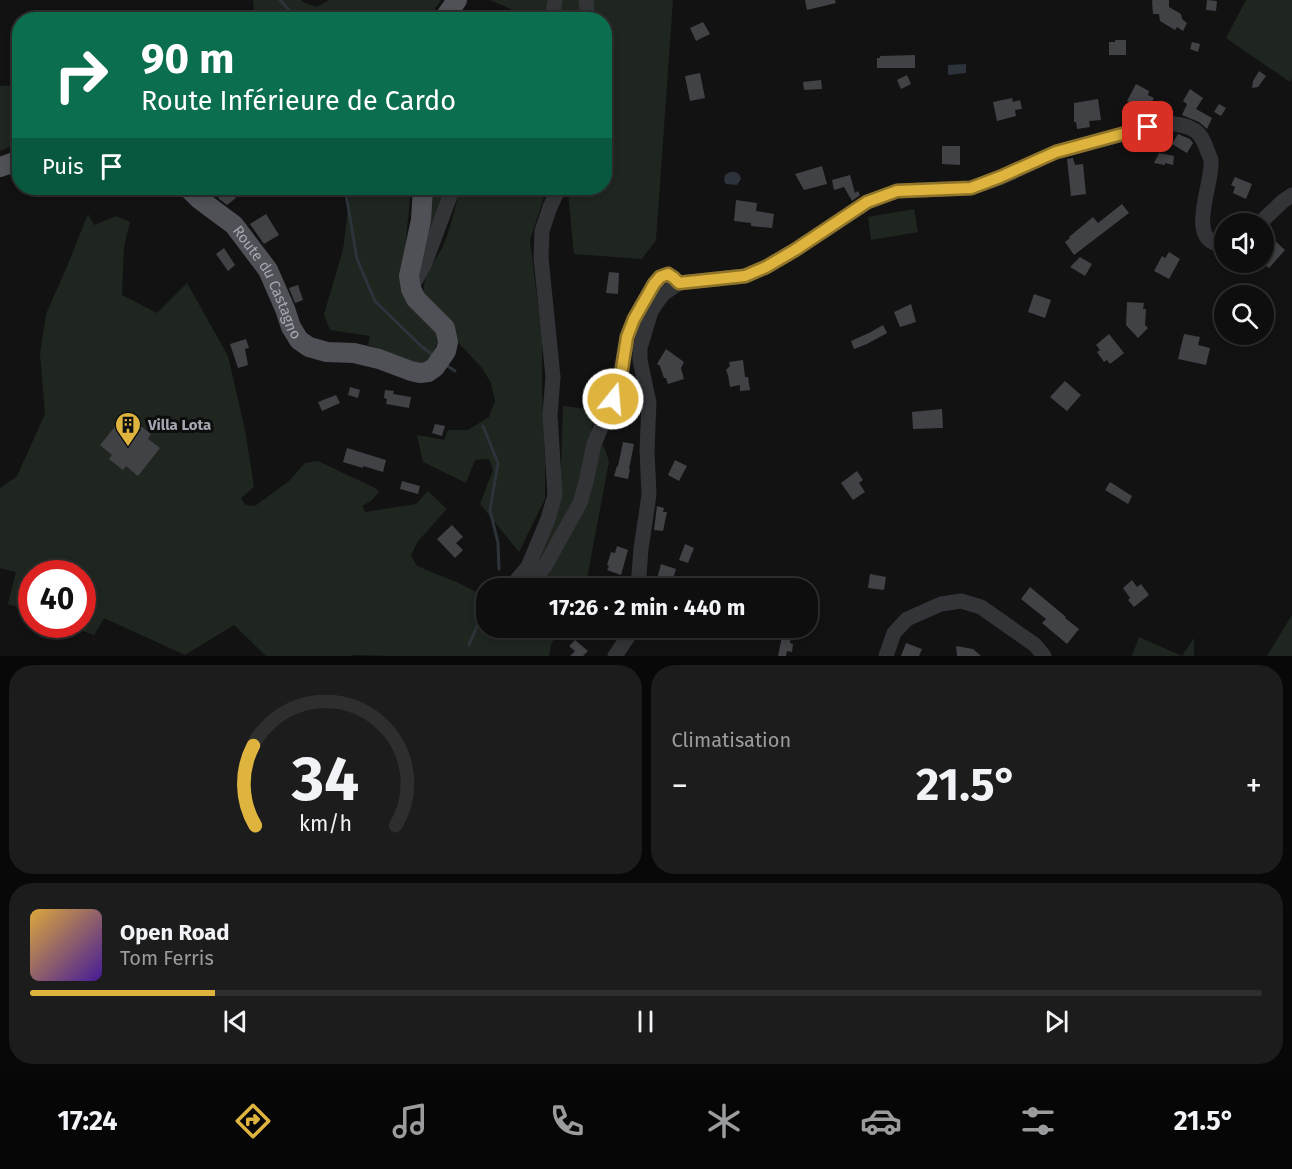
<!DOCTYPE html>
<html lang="fr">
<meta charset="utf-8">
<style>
:root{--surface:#0e0e0e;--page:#1c1c1c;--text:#f1f3f6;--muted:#9b9c9e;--line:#2e2e2e;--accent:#deb43f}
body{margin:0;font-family:"Fira Sans",sans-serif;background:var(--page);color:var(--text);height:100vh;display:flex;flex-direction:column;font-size:22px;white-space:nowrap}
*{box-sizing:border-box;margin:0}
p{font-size:20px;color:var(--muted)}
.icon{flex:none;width:33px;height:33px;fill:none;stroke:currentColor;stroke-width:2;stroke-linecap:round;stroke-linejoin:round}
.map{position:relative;height:656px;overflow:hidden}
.details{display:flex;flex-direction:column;gap:9px;padding:9px;background:#080808;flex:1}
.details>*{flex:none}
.hud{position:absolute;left:12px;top:12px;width:600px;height:183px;border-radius:24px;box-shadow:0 3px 9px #0003,0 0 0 2px var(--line);background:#0b6e4f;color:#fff;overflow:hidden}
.buttons{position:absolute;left:1214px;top:213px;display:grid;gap:12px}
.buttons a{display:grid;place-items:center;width:60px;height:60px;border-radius:50%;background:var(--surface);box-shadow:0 3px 9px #0003,0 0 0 2px var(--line);font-size:30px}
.speed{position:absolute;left:18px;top:560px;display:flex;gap:12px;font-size:30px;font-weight:700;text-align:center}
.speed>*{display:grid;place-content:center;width:78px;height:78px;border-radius:50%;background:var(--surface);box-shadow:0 3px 9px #0003,0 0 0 2px var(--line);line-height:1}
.speed .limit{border:9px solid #d22;background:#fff;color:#111}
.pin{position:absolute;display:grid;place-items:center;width:51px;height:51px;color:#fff;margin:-26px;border-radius:12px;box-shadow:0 3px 9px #0006}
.me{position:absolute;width:66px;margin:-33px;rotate:17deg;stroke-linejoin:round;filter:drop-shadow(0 0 4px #0008)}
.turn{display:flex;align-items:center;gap:21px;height:126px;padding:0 30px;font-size:27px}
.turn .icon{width:78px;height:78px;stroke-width:2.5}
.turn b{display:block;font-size:42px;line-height:51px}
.then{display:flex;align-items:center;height:57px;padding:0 30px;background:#0003;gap:12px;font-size:22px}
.big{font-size:45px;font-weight:700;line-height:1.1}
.details .card{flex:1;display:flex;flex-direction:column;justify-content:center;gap:9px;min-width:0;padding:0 21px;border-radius:24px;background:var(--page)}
.details .dial{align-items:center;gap:0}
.dial svg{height:156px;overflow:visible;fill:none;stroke:var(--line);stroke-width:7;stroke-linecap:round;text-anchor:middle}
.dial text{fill:var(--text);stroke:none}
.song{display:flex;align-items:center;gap:18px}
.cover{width:72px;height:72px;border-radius:9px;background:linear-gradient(135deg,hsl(40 70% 55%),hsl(260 70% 35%))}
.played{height:6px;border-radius:3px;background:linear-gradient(90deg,var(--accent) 15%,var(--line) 15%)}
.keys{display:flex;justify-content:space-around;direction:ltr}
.heat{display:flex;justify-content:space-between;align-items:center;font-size:33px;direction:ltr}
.details .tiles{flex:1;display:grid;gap:9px;grid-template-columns:1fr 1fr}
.card:last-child{grid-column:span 2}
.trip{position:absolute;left:476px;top:578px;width:342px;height:60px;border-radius:24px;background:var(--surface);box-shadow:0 3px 9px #0003,0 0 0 2px var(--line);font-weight:700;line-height:60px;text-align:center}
.tab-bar{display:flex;height:96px;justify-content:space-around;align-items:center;background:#060606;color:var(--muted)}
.tab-bar .icon{width:42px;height:42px}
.tab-bar .current{color:var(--accent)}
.tab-bar b{font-size:27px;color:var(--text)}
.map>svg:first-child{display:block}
.green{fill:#1f2620}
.water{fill:#2d333b}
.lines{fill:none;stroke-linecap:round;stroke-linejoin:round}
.stream{stroke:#2d333b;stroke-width:3}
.building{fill:#414246}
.minor{stroke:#333438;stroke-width:15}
.major{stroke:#505157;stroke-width:20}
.route-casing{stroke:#907529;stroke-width:15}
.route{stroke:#deb43f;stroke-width:10}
.labels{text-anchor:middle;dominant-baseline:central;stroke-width:6;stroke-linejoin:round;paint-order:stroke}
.street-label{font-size:15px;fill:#a5a8b2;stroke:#0d0d0e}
.poi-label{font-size:15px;font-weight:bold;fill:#a5a8b2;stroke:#0d0d0e;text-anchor:start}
</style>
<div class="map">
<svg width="1292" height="656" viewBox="0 0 1292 656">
<rect width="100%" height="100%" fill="#121213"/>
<path class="green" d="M253 0H301L303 2 317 7 329 0H441L428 19 257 20 254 13Z
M490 0H548L545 19H522L524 15Z
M562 0H582L583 19 557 20Z
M590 0H673L656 240 642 259 574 254 568 193 570 188H604V20L591 19Z
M1246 0H1292V78L1290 82 1226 38Z
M19 85V143L0 151V86Z
M349 188H411L403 271 436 328 437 343 432 356 423 365 368 345 370 336 330 330 324 314 343 250 349 200Z
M428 188H448L430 229 426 226Z
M460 188H549L544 197 530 240 542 338V390L545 461V499L519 552 480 504 493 470 489 459 475 460 466 483 423 462 417 435 444 440 448 430H468L489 417 495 401 491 383 482 368 455 339 424 296C420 275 440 257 446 239 452 222 456 204 460 188Z
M914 209 918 232 871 240 868 217Z
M88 214 94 225 116 216 130 222 124 247 122 295 157 313 187 283 228 356 245 430 254 487 241 498 245 505 255 506 289 481 305 463 318 461 375 488 379 492 371 501 362 506 365 512 416 504 428 491 447 509 418 541 411 555 417 566 461 584 486 597V627H561L551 645 549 656H393L353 655 352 656H266L234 625 185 655 104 618 94 635 63 624H82V573H32L31 612 8 604 16 572 0 568V488L17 476 45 414 40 354 46 314 66 269Z
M563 406 588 409 593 422 580 490 537 571 533 568 561 471Z
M602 442 609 461 586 584 584 588H534Z
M1292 615V656H1267Z
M1139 637 1182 656 1194 638V656H1132Z"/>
<path class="water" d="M966 64V73L948 75V65Z
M730 172H735L739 174 741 179 737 185 726 184 724 181 725 175Z"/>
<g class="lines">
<path class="stream" d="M280 0 289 10 292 20
M345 188 357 259 375 301 421 346 434 356
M446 365 455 371
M483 426 498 463 490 510 498 543 499 569
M493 588 494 587
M469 645 486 605"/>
</g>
<path class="building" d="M805 0H835L836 3 807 10Z
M1153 0H1169V7L1181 14 1182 19 1187 23 1183 31 1177 27 1175 30 1160 21 1159 14H1153L1152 1Z
M1207 0 1217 1 1216 11 1206 10Z
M703 22 710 34 696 41 690 28Z
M1115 40H1126V55H1109V42H1115Z
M1192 42 1200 44 1198 52 1190 49Z
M915 55V68H877V58H880V56Z
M1259 71 1266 76 1258 87 1252 88 1253 81Z
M700 73 705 98 690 101 685 76Z
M907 75 911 84 901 89 897 80Z
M821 80 822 89 804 90 803 82Z
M1136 84 1149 91 1148 95 1154 98 1150 105 1145 102 1142 107 1138 105 1137 106 1127 101Z
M1190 89 1203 98 1196 109 1212 118 1207 129 1199 122 1182 115 1187 104 1183 101Z
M1012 98 1013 102 1020 100 1022 109 1015 110 1016 116 997 121 993 102Z
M1098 99 1101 120 1089 121 1090 127 1077 129 1076 122H1074V103Z
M1219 104 1226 108 1221 116 1214 112Z
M1178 134 1190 139 1193 143 1187 153 1172 144Z
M942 146H960V165L942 164Z
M1159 153 1174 156 1173 165 1165 163V165L1154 163Z
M1073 158 1075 165 1083 164 1086 194 1071 196 1067 159Z
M822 166 827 184 804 190 795 174Z
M850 175 855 193 858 191 860 195 852 201 844 187 834 190 832 180Z
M1235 177 1252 184 1246 199 1233 193 1235 187 1231 185Z
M229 190 236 198 227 205 218 198Z
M736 200 757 203 756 211 774 214 772 228 751 226V223L734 221Z
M1122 204 1129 213 1074 255 1065 242 1070 238 1069 237 1093 217 1098 223Z
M266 214 279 235 264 244 250 224Z
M1263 239 1269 244 1273 239 1285 250 1269 268 1263 263Z
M224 248 235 265 228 271 216 254Z
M1169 252 1180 259 1169 279 1154 271 1162 256 1165 258Z
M1080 257 1092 264 1085 276 1070 267Z
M609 272 619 273 618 294 606 293Z
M298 285 303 300 295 303 289 288Z
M1034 294 1051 300 1045 318 1028 312Z
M1127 302 1144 303 1143 309H1146L1145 325 1148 328 1138 338 1126 325Z
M911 304 916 322 900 327 894 312Z
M1217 304 1224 308V321L1212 314Z
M883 325 887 333 867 344 854 349 851 341 869 333Z
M1109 334 1124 353 1110 364 1107 360 1104 362 1097 352 1100 350 1096 345Z
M1184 334 1200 337 1198 345 1210 348 1206 365 1178 359Z
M246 339 249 348 245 349 248 365 238 368 230 344Z
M666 349 684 362 681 368 684 379 668 384 666 378H664L660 366 657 364Z
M743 360 745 377H748L750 390 740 391V385L730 387 728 375 726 370 730 366 729 362Z
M1065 381 1081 395 1067 411 1050 397Z
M350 387 360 390 358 398 348 395Z
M385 390 394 391 393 394 411 397 409 408 386 404 387 399 384 398Z
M336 395 340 403 322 411 318 402Z
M942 409 943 428 913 429 912 412Z
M122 418 134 428 138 424 151 434 148 439 160 448 138 476 126 466 123 470 109 459 112 455 100 445Z
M435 424 445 426 442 436 432 433Z
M623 442 634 444 629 469H630L628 479 614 476 617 466H618Z
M347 448 386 460 383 472 363 466V468L343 462Z
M675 460 687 466 679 481 668 475Z
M857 471 863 480 859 483 865 492 853 500 841 483Z
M402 481 420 486 418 494 400 489Z
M1110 482 1132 496 1128 504 1105 490Z
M657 506 664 508 663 512H667L663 531 654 530Z
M452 525 463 537 456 543 463 550 455 558 437 539Z
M685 544 694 548 688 563 679 560Z
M617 546 628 550 621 575 607 570 609 566 607 565 611 552 615 553Z
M661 564 676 569 670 588H661L655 586Z
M870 574 886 577 884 590 868 588Z
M1132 580 1137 587 1141 584 1149 595 1134 607 1128 600 1130 598 1123 588Z
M1030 587 1066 617 1065 618 1079 629 1067 644 1042 623 1046 619 1021 599Z
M592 627H614L599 637Z
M783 632 792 634 790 643 793 644 792 652 787 651 786 656H778Z
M575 640 588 651 583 656H570L575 651 569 646Z
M906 643 922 649 919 656H901Z
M956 646 973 649 981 656H957Z"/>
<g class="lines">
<path class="minor" d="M586 0 588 20
M552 20 555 0
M1259 224 1283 201 1292 195
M411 289 425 263 453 188
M510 588 528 567 548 519 555 495 550 415 553 377 541 258 542 231 550 207 559 188
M527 588 545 566 580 503 586 482 594 444 618 387 627 337 634 319 654 284 660 277 668 274 674 278 679 283
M638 588 641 549 649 495 647 450 649 403 640 360V348L651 311 663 294 679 283 745 276 766 267 795 250 868 202 897 191 971 188 1000 178 1056 152 1165 123C1175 124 1184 124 1192 129 1200 132 1203 140 1206 147 1207 151 1210 156 1211 160 1214 183 1183 243 1224 245
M615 656 631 632 632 627
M886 656 894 633 907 619 941 604 961 601 981 607 1035 645 1044 656"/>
<g class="major">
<path d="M443 20 457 0"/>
<path d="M0 167 20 160"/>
<path id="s1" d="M188 188 199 199 234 225 268 270 285 309 291 327 299 340 309 347 327 352 354 353 379 359 411 371 420 373 428 372 435 367 446 351 448 342 445 328 416 299 411 289 409 276 421 220 423 188"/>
</g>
</g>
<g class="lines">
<defs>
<path id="route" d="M613 399 618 387 622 369 627 337 634 319 654 284 660 277 668 274 674 278 679 283 745 276 766 267 795 250 867 202 897 191 971 188 1000 177 1056 152 1148 127"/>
</defs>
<use href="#route" class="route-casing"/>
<use href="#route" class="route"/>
</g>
<defs>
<symbol id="building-pin" viewBox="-11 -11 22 30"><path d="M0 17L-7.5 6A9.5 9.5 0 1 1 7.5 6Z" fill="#deb43f" stroke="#0d0d0e"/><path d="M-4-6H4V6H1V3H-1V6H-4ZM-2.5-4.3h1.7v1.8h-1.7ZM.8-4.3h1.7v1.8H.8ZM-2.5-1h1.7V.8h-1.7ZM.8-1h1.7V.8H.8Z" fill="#111"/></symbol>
</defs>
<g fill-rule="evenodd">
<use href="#building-pin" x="113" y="410" width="30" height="40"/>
</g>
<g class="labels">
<g class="street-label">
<text stroke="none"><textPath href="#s1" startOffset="126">Route du Castagno</textPath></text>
</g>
<g class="poi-label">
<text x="148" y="425">Villa Lota</text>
</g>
</g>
</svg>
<div class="buttons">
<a><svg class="icon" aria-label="sound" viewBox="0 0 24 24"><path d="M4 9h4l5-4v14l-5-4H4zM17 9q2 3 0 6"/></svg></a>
<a><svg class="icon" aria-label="search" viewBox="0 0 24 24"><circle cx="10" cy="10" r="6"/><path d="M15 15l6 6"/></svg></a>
</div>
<div class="speed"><div class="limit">40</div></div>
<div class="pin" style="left:1148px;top:127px;background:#d93025"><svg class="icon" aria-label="arrive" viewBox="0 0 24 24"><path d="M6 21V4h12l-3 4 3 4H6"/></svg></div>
<svg class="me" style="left:613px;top:399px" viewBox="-20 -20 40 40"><circle r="17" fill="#deb43f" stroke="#fff" stroke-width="3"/><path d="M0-11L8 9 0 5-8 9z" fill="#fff"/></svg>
<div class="trip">17:26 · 2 min · 440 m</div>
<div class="hud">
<div class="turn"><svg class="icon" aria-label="right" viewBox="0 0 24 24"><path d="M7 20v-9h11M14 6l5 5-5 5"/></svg><div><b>90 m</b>Route Inférieure de Cardo</div></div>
<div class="then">Puis<svg class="icon" aria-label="arrive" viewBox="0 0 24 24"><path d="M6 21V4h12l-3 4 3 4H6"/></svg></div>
</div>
</div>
<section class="details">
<div class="tiles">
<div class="card dial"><svg viewBox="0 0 100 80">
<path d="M14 69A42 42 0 1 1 86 69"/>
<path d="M14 69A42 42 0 0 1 13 28" stroke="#deb43f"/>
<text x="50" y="56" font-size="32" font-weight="700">34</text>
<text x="50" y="72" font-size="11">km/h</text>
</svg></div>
<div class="card"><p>Climatisation</p>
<div class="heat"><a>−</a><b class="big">21.5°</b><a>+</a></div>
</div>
<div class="card">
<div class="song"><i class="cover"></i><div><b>Open Road</b><p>Tom Ferris</p></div></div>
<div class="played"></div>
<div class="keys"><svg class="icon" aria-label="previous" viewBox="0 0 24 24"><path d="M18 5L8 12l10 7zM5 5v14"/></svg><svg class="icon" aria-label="pause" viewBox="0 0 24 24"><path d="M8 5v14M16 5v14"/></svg><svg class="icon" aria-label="next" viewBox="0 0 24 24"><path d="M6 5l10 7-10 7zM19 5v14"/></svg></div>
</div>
</div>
</section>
<nav class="tab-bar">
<b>17:24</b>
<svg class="icon current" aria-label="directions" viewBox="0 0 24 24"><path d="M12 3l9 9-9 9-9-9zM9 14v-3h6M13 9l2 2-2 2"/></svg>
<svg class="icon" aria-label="music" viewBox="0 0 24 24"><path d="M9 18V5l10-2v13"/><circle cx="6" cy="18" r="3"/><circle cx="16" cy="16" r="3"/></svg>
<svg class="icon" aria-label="phone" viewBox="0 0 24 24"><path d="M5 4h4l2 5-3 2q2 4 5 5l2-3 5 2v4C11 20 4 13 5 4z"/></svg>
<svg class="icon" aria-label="climate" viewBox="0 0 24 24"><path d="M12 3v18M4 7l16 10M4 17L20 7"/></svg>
<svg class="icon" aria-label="car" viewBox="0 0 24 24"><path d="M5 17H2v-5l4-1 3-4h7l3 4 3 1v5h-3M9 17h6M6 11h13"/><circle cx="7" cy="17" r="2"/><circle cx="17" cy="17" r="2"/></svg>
<svg class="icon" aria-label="filters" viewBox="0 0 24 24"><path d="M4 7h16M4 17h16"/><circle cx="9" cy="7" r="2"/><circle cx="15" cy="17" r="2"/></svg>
<b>21.5°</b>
</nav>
